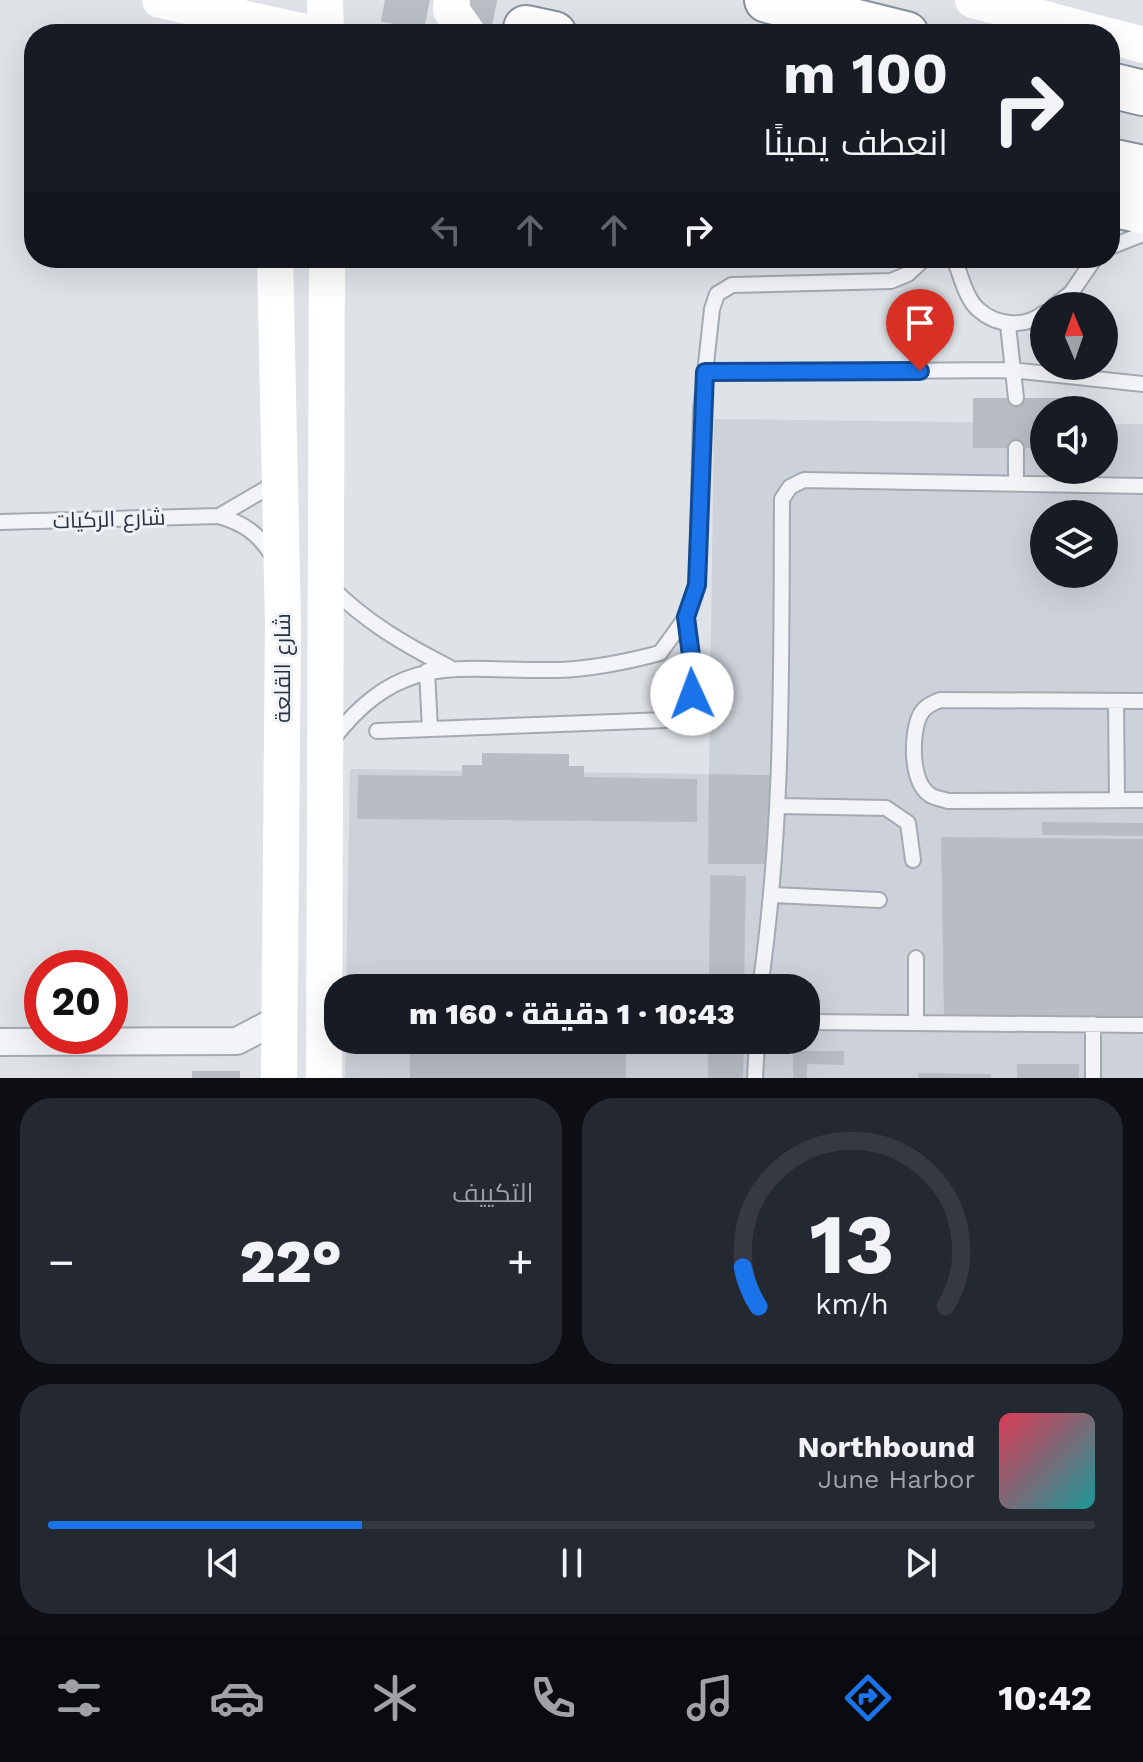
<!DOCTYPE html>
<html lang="ar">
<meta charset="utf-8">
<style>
:root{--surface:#171b24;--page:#242831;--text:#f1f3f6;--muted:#9ea1a6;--line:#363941;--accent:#1a73e8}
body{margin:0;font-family:"Work Sans",Cairo,sans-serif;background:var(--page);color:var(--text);direction:rtl;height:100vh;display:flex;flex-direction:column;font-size:30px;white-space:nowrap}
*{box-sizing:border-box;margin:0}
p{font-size:26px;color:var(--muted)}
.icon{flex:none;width:44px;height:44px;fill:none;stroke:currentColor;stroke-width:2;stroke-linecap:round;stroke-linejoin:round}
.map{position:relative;height:1078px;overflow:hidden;direction:ltr}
.details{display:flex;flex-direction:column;gap:20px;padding:20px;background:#0d0f14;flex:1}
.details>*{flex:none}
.top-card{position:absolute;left:24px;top:24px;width:1096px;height:244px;border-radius:32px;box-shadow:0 8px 32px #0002;direction:rtl;background:#171b24;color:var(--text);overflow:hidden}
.needle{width:52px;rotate:358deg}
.controls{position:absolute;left:1030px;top:292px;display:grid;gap:16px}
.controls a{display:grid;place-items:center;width:88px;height:88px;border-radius:50%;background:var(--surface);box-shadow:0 8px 32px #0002;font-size:40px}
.speed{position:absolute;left:24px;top:950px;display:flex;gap:16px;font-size:40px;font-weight:700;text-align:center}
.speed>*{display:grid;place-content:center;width:104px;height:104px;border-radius:50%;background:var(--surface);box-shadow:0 8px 32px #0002;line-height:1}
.speed .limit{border:12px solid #d22;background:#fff;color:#111}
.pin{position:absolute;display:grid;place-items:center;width:68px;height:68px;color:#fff;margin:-82px -34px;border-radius:50% 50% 50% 0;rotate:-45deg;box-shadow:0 0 8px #0007}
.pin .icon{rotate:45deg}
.me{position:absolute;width:88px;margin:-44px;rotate:358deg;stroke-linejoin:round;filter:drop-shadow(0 0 6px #0008)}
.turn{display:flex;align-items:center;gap:28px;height:168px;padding:0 40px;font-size:36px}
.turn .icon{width:104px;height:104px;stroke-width:2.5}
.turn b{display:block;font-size:56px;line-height:68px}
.lanes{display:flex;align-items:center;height:76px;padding:0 40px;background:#0003;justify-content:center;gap:40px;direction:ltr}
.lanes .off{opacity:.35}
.big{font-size:60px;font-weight:800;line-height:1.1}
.details .tile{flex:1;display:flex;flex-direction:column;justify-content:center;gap:12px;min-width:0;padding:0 28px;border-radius:32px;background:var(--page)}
.details .dial{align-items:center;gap:0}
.dial svg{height:208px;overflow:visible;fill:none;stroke:var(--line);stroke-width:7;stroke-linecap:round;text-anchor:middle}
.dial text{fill:var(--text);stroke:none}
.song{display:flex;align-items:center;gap:24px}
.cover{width:96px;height:96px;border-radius:12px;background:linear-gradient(135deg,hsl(350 70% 55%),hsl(180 70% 35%))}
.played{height:8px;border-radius:4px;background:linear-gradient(90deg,var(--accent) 30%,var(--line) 30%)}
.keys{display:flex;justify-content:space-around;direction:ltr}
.heat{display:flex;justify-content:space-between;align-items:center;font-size:44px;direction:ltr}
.details .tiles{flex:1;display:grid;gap:20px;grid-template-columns:1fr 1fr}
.tile:last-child{grid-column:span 2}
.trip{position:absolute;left:324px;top:974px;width:496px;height:80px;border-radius:32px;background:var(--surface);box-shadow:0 8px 32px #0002;font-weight:800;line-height:80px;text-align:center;direction:rtl}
.menu{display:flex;height:128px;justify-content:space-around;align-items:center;background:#090b0e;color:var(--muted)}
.menu .icon{width:56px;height:56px}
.menu .current{color:var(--accent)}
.menu b{font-size:36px;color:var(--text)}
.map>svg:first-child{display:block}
.built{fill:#cdd2da;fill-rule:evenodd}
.building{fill:#b7bcc5}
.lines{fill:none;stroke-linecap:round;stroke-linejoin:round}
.trunk-tunnel{stroke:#babfc6;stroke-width:44;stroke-dasharray:44 22;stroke-linecap:butt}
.service-casing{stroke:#a4aab2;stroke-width:18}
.minor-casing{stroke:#a4aab2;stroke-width:30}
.trunk-casing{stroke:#87909f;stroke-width:48}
.service{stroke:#f2f4f7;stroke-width:14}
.minor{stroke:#f2f4f7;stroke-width:26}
.secondary{stroke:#fff;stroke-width:36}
.trunk{stroke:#fff;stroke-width:44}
.route-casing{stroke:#114b97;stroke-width:20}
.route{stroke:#1a73e8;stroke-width:14}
.labels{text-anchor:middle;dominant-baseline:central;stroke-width:6;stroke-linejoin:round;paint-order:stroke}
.street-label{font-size:22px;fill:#28313f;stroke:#eff2f6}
</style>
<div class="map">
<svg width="1143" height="1078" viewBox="0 0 1143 1078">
<rect width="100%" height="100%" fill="#dfe3e8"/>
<path class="built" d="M714 419 1044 423V470H1104V424H1143V1078H345L346 1040H806V988H346L350 769 709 774ZM1044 514H1104V574H1044Z"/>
<path class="building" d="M973 398H1062V410H1044V448H973Z
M482 753 569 754V766H584V777L697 779V822L357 819 358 775 462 776V765H482Z
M709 774 770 775 769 864H708Z
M1042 822 1143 823V836L1042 835Z
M941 837 1143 839V1018L944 1017Z
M710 875 746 876 744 988H709Z
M708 1040H744L743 1078H708Z
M410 1046 626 1048V1078H410Z
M793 1051H844V1065L807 1064V1078H793Z
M1017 1064H1079V1078H1017Z
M192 1071H240V1078H192Z
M918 1073 991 1074V1078H918Z"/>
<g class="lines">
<path class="trunk-tunnel" d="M385 0 526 28"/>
<defs>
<path id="service" d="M1110 247 1143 234
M954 258C960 273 966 300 979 310 997 326 1025 328 1044 313
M1054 306 1071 293 1095 258
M1008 325 1016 398
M705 372 1012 370 1143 384
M1016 448V482
M219 516 267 488 273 478
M0 522 219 516C243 523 258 533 272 555
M331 587C366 622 405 645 449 667
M427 671 430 729
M1143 701 940 700C931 704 925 706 920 715 911 734 910 781 930 795 934 798 943 799 948 801L1143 800
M1116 702 1117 799
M377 731 666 720 687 708C697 678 690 648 686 617
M333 739C403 649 458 672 558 670 593 669 626 662 660 653L686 617 697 585 701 410 712 309 717 294 732 285 891 281 908 274 925 258
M780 806 886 808 908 823 913 860
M773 895 879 900
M916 958V1021
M760 988C784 823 781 666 782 499L790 487 804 480 1143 486
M806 1022 1143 1025
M755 1078 757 1040
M1093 1078V1024"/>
<path id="minor" d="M0 1042 237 1041 279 1019"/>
<path id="trunk" d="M767 0 906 34
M526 28 554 34
M1110 85 1143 93
M1110 161 1143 168
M1110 204 1143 211"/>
</defs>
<use href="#service" class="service-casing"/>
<use href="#minor" class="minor-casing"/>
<use href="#trunk" class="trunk-casing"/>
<use href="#service" class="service"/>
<use href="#minor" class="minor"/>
<path class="secondary" d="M160 0 315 34
M325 0 326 34
M452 0 451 10 468 34
M973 0 1101 34
M1110 36 1143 45
M275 258 283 624 279 1078
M324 1078 327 258"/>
<use href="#trunk" class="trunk"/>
</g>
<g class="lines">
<defs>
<path id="route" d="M692 694 694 679 686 617 697 585 705 372 920 371"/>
</defs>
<use href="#route" class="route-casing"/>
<use href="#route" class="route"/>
</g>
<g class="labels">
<g class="street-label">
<text transform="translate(109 519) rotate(-2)">شارع الركيات</text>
<text transform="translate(282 668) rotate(-90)">شارع القلعة</text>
</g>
</g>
</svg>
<div class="controls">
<a><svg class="needle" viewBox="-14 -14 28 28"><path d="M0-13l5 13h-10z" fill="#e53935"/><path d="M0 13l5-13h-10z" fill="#9ea1a6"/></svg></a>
<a><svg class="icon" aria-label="sound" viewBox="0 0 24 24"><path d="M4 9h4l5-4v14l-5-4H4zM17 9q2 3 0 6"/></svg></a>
<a><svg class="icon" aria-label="layers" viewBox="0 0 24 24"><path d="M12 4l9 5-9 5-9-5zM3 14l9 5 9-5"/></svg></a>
</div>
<div class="speed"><div class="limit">20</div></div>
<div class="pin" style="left:920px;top:371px;background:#d93025"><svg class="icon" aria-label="arrive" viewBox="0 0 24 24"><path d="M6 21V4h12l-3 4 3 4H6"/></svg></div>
<svg class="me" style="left:692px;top:694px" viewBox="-20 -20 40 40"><circle r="19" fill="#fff"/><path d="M0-13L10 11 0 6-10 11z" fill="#1a73e8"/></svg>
<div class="trip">10:43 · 1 دقيقة · 160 m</div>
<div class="top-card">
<div class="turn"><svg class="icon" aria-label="right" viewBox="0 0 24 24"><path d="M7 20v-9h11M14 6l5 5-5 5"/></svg><div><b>100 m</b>انعطف يمينًا</div></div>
<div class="lanes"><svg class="icon off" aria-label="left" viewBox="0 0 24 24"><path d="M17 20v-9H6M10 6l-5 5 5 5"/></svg><svg class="icon off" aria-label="ahead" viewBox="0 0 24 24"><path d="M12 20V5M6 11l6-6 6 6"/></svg><svg class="icon off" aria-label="ahead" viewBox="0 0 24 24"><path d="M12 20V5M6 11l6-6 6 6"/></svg><svg class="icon" aria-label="right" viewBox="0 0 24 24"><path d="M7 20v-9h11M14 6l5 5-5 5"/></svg></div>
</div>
</div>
<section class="details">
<div class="tiles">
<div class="tile dial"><svg viewBox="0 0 100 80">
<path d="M14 69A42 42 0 1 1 86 69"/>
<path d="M14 69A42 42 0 0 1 8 54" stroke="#1a73e8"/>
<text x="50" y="56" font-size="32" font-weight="700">13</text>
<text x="50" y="72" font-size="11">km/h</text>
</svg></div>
<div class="tile"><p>التكييف</p>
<div class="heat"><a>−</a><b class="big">22°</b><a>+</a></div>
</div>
<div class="tile">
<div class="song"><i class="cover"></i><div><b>Northbound</b><p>June Harbor</p></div></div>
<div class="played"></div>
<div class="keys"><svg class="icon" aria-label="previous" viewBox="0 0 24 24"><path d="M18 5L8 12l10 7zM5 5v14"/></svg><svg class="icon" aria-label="pause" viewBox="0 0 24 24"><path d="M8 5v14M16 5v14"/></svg><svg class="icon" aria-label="next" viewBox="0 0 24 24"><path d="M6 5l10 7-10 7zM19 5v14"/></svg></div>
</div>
</div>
</section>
<nav class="menu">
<b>10:42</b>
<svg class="icon current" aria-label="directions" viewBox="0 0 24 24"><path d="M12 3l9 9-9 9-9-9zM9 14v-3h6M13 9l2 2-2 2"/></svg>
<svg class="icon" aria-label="music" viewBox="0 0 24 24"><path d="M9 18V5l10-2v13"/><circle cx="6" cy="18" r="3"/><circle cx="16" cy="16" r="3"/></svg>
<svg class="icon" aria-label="phone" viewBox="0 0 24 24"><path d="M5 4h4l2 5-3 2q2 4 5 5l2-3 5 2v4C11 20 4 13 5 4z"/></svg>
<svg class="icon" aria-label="climate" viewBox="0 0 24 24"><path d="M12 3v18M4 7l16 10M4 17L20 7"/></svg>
<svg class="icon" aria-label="car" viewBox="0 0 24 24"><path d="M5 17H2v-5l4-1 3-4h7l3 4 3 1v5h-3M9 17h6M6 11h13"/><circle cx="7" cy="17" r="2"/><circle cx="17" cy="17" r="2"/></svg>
<svg class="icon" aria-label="filters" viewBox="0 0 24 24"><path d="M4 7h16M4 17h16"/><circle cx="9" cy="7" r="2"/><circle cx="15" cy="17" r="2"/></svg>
</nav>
